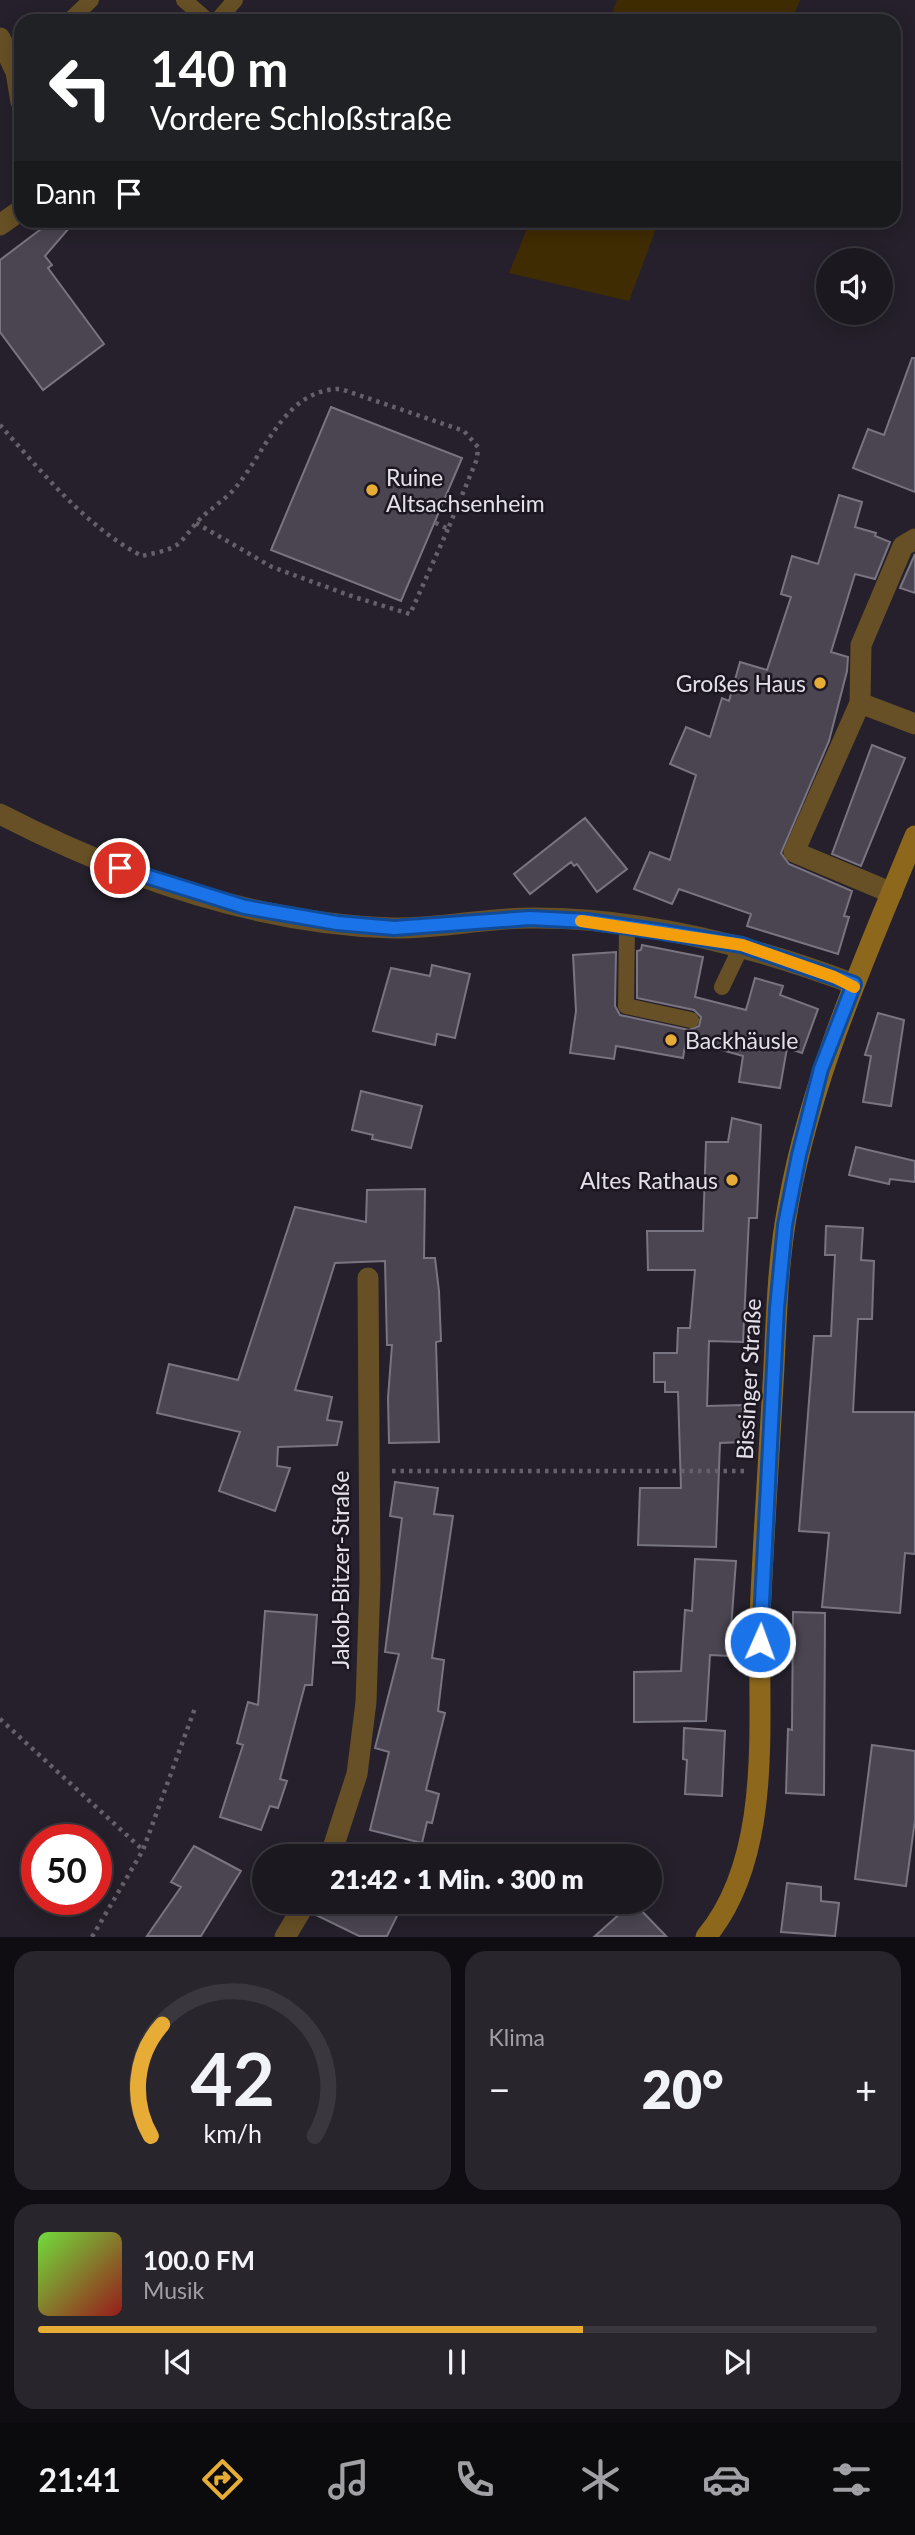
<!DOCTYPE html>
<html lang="de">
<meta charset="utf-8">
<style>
:root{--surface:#1c1820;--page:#29252d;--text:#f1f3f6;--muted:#a0a0a5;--line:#3a373e;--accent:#e7ac36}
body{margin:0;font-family:Lato,sans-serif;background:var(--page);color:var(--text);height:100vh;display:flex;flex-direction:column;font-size:26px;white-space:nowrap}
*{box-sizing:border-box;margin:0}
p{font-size:23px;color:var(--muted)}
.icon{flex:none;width:38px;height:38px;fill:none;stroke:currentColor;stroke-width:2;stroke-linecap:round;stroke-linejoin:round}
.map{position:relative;height:1937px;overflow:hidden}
.sheet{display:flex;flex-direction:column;gap:14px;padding:14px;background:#0f0d12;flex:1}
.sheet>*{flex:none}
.banner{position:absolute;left:14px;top:14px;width:887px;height:214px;border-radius:21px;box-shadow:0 4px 18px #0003,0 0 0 2px var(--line);background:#202124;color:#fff;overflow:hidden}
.fabs{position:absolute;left:816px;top:248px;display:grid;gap:14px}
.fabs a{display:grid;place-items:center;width:77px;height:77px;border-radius:50%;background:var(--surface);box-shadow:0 4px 18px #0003,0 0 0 2px var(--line);font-size:35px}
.speed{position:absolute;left:21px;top:1824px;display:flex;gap:14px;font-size:35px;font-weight:700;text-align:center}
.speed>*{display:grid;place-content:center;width:91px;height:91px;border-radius:50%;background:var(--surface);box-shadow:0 4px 18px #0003,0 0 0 2px var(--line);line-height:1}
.speed .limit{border:10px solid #d22;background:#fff;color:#111}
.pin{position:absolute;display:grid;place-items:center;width:60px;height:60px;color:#fff;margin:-30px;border:4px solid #fff;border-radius:50%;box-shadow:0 2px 7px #0007}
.me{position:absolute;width:77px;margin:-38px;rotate:2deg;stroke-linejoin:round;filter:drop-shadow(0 0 5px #0008)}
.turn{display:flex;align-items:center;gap:24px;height:147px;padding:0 21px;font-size:32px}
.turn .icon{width:91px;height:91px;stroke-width:2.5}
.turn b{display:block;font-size:49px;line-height:60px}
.then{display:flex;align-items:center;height:66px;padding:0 21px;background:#0003;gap:14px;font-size:26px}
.big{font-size:52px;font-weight:800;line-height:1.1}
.sheet .card{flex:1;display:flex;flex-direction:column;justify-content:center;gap:10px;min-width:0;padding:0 24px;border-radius:21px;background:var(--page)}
.sheet .dial{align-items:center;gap:0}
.dial svg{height:182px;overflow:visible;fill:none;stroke:var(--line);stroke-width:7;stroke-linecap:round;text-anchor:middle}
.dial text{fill:var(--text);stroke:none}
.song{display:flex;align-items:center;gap:21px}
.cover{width:84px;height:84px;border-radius:10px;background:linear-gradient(135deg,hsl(100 70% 55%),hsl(0 70% 35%))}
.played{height:7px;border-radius:4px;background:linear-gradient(90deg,var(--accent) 65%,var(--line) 65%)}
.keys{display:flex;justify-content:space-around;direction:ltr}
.heat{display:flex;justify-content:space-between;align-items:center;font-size:38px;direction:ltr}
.sheet .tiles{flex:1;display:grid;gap:14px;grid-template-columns:1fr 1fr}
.card:last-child{grid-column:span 2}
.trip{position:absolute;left:252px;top:1844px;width:410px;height:70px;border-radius:35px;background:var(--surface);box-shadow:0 4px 18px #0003,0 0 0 2px var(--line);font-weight:800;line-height:70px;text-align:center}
.tab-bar{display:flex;height:112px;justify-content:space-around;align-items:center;background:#0b0a0d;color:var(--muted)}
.tab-bar .icon{width:49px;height:49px}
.tab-bar .selected{color:var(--accent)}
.tab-bar b{font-size:32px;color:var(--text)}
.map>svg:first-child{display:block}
.green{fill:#402c02}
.building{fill:#4a4551;stroke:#797481;stroke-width:2}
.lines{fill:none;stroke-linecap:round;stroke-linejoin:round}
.path{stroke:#65616b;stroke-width:4.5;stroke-dasharray:3.5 5;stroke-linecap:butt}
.lane{stroke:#675025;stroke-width:16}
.street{stroke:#675025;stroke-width:21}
.secondary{stroke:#8d681c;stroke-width:21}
.route-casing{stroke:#114b97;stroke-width:18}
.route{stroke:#1a73e8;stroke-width:12}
.slow{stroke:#f59e0b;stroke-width:12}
.poi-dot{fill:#e7ac36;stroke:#1c1722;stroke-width:2.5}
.labels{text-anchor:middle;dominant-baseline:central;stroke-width:5;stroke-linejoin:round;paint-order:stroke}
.poi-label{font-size:23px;fill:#e3e0e7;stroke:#1c1722;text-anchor:start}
.street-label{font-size:23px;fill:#e3e0e7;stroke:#1c1722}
</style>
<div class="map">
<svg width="915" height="1937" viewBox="0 0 915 1937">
<rect width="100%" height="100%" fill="#25202b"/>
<path class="green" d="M617 0H800L792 21H609Z
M530 221V220L659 221 629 301 509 273Z"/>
<path class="building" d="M53 220H76L45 256 52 265 48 268 104 344 43 390 0 332V260Z
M912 358H915V492L853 468 868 429 884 435Z
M331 407 462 458 401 601 271 550Z
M839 495 862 502 855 527 876 533 875 536 890 542 875 579 855 574 831 652 848 657 847 671 829 741 781 853 789 864 852 891 844 916 849 917 838 954 747 926 751 914 679 889 672 904 634 889 650 852 670 860 696 775 670 764 686 727 710 737 722 698 729 701 740 662 767 670 791 597 781 594 792 556 818 564Z
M915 554V593L900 588Z
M872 745 905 758 861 866 832 854Z
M585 818 627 869 597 892 577 864 574 866 571 862 530 894 514 874Z
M642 945 703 957 695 997 746 1010 755 978 783 986 780 995 818 1009 802 1053 787 1048 780 1088 739 1082 743 1056 686 1040 683 1058 616 1046 614 1059 570 1053 576 1011 573 955 616 952 615 1006 620 1015 689 1030 699 1026 701 1017 694 1010 637 998V951L641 950Z
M432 965 470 974 455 1038 437 1034 435 1045 373 1031 391 968 430 976Z
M878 1013 904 1020 891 1106 863 1102 871 1056 865 1055Z
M361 1091 422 1106 411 1148 372 1139 373 1135 352 1130Z
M732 1118 761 1125 757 1218H749L743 1342 709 1341 707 1406 742 1405 743 1442 720 1443 716 1547 638 1545 640 1488H681L678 1392H665V1382H654V1353H677L678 1328H690L695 1270H648L647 1231H703L706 1142H728Z
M856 1147 915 1161V1182L890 1179 889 1184 849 1175Z
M425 1189 424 1258H435L439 1291 441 1341 436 1342 439 1442 389 1443 388 1398 392 1345H387L385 1261 335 1263 295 1390 332 1397 327 1420 342 1422 337 1445 278 1447 277 1466 290 1468 275 1511 219 1491 240 1432 157 1413 169 1364 238 1380 295 1207 366 1222 367 1190Z
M826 1226 863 1228 861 1260 874 1261 872 1319H858L853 1412H915V1554L905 1553 900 1613 822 1607 829 1533 799 1531 814 1336H831L835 1255H825Z
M395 1482 438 1488 434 1514 453 1516 432 1658 444 1660 438 1711 445 1713 426 1790 439 1794 432 1823 427 1822 422 1843 370 1830 389 1752 375 1748 399 1654 385 1652 402 1518 390 1516Z
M695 1559 736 1561 729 1656 710 1655 706 1721 634 1722V1672L681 1671 685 1610 692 1611Z
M265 1611 317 1615 312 1685H305L280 1779 287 1781 278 1808 270 1806 261 1830 220 1817 243 1745 237 1743 248 1702 258 1705Z
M793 1612 825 1613 824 1795 786 1793 788 1729 792 1730Z
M684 1728 725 1731 722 1796 685 1794 687 1760 683 1759Z
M872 1745 915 1751V1820L906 1886 855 1879Z
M194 1846 241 1871 201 1936H147L181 1887 171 1882Z
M787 1883 821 1887V1901L839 1903 835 1936 781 1932Z
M323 1902H404L387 1936H359L316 1915Z
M633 1902 666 1936H595Z"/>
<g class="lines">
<path class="path" d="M0 425C42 472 86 527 142 556 153 553 170 551 178 544 186 537 192 527 200 519 211 508 225 500 236 487 266 451 286 388 341 389L464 431 478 447 477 459 448 529 434 522
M196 523 272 567 354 597 410 614 448 529
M392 1471H744
M0 1719 143 1850
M92 1937 143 1850 195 1708"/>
<path class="lane" d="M184 0 208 21
M69 21 91 0
M217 21 235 0
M627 927 626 1006 691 1020
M722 987 742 945"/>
<path class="street" d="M0 38 16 72 21 102
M0 225 21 210
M915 539 903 546 861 645 860 703 915 724
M860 703 794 852 892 893
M0 814C120 876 257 924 393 928 439 929 484 918 530 918 640 917 753 946 854 984
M330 1857 357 1774 366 1702 370 1582 368 1278
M285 1937 306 1902"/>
<path class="secondary" d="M706 1937C775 1854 757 1717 760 1617 763 1545 768 1473 772 1401 776 1342 776 1282 785 1224 806 1088 863 963 915 836"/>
</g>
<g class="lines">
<defs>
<path id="route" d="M120 868 245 907 337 923 394 928 530 918 587 921 663 932 742 945 854 984 821 1069 799 1155 785 1225 777 1308 760 1642"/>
</defs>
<use href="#route" class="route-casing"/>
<use href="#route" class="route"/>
<path class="slow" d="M581 921 742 945 834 977 854 987"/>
</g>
<g class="poi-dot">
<circle cx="372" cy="490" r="7"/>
<circle cx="820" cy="683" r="7"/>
<circle cx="671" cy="1040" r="7"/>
<circle cx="732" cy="1180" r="7"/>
</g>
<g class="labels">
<g class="poi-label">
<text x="386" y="477">Ruine<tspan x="386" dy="26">Altsachsenheim</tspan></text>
<text x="806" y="683" text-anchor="end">Großes Haus</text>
<text x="685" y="1040">Backhäusle</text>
<text x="718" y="1180" text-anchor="end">Altes Rathaus</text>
</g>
<g class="street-label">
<text transform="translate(748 1379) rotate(-87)">Bissinger Straße</text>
<text transform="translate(340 1570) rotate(-90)">Jakob-Bitzer-Straße</text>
</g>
</g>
</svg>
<div class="fabs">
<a><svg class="icon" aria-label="sound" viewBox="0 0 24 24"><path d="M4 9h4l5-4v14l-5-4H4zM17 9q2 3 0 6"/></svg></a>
</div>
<div class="speed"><div class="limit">50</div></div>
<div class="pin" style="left:120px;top:868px;background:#d93025"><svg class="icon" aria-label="arrive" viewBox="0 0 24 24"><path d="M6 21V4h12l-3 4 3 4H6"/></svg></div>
<svg class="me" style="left:760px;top:1642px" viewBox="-20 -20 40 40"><circle r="17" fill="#1a73e8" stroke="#fff" stroke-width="3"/><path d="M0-11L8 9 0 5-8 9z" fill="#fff"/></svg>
<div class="trip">21:42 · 1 Min. · 300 m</div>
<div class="banner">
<div class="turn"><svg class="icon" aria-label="left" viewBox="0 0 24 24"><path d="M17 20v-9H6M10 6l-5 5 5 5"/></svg><div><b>140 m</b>Vordere Schloßstraße</div></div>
<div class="then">Dann<svg class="icon" aria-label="arrive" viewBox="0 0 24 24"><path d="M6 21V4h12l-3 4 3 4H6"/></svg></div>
</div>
</div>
<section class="sheet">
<div class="tiles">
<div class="card dial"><svg viewBox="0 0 100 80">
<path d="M14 69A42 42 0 1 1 86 69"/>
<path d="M14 69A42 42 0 0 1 19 20" stroke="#e7ac36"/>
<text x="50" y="56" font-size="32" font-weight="700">42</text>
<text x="50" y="72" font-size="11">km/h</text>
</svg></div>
<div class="card"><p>Klima</p>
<div class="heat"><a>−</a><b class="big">20°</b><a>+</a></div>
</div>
<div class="card">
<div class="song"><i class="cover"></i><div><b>100.0 FM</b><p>Musik</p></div></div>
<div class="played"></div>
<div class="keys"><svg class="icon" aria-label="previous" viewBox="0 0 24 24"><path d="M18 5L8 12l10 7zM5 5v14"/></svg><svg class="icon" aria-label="pause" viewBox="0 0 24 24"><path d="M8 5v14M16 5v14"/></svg><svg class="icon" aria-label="next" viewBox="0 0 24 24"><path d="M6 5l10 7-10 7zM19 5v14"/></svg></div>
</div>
</div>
</section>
<nav class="tab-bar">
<b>21:41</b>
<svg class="icon selected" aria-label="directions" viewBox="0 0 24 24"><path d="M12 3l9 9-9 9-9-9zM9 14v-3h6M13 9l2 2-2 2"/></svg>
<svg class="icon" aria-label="music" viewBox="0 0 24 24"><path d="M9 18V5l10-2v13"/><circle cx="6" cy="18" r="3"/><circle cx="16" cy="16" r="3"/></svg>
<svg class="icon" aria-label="phone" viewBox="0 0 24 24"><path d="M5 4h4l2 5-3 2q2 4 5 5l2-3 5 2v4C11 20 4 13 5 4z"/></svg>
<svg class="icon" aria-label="climate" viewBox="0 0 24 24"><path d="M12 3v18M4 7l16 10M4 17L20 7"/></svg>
<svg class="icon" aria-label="car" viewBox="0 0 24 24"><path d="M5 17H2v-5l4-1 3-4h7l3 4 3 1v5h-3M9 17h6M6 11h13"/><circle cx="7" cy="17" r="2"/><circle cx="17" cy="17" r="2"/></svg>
<svg class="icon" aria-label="filters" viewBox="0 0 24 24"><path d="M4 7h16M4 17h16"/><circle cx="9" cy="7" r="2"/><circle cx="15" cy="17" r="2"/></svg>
</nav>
